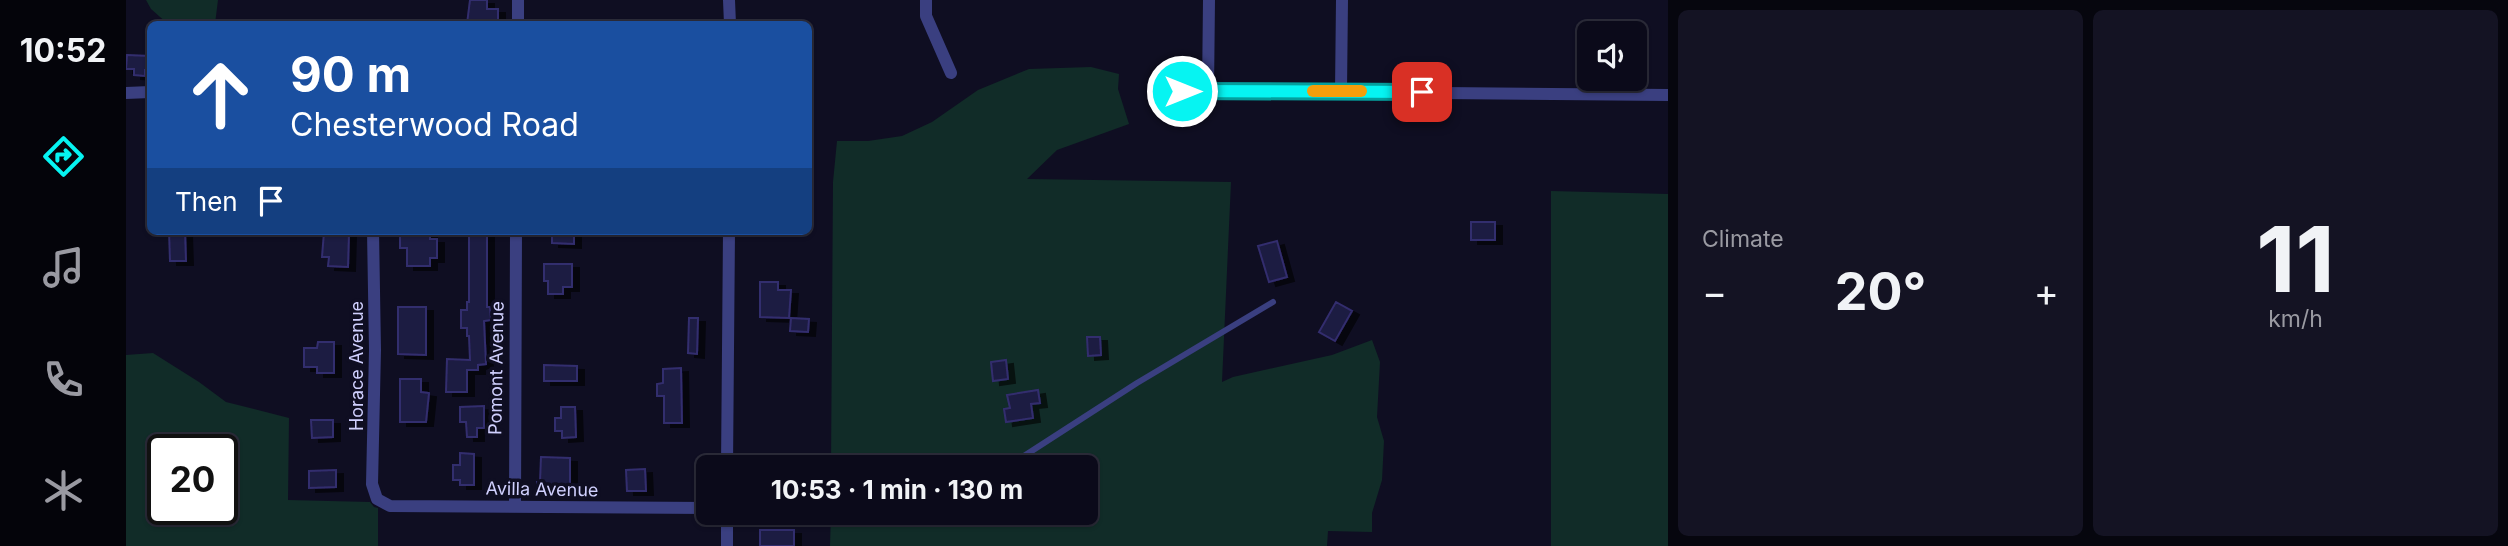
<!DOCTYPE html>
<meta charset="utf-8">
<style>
:root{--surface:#0b0a1a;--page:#141323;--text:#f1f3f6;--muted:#9a9aa2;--line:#2b2b39;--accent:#06f4f2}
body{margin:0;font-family:Inter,sans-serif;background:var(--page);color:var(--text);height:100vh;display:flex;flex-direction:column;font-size:26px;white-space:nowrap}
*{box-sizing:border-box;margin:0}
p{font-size:23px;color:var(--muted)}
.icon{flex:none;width:38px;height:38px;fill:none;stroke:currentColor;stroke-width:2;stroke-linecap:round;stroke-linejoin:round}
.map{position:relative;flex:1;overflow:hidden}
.drawer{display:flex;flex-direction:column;gap:10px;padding:10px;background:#06060e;width:840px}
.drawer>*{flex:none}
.guide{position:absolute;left:21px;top:21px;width:665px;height:214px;border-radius:10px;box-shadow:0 2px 5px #0004,0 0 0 2px var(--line);background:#1a4fa0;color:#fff;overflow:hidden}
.controls{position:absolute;left:1451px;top:21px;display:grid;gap:14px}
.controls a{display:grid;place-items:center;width:70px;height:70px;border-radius:10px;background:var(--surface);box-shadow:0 2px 5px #0004,0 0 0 2px var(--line);font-size:35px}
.speed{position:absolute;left:21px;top:434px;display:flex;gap:14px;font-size:35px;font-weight:700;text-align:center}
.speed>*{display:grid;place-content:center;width:91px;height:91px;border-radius:50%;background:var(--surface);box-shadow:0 2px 5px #0004,0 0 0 2px var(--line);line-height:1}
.speed .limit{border:4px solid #111;border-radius:10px;background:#fff;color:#111}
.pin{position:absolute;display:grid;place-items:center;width:60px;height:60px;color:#fff;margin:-30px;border-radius:14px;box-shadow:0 4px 10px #0006}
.me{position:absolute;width:77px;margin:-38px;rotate:90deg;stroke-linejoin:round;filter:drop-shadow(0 0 5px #0008)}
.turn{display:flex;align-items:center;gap:24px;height:147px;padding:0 28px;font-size:32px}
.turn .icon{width:91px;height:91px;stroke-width:2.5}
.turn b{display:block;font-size:49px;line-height:60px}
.then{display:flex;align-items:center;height:66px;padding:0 28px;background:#0003;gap:14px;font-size:26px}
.big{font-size:52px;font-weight:700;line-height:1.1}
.drawer .widget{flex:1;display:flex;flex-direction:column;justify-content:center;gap:10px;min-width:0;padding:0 24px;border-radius:10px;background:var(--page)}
.drawer .dial{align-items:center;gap:0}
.dial b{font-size:91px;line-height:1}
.heat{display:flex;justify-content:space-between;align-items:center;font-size:38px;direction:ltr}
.drawer .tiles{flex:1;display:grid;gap:10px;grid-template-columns:repeat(2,1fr)}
.trip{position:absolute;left:570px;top:455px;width:402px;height:70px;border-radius:10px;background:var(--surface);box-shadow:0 2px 5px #0004,0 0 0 2px var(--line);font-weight:700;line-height:70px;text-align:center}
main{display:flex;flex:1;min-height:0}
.menu{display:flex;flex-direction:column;width:126px;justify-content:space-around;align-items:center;background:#04040a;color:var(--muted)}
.menu .icon{width:49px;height:49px}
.menu .on{color:var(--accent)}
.menu b{font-size:32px;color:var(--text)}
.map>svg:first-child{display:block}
.green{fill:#112c28;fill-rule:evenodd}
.building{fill:#1e1b42;stroke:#332d6e;stroke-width:2;filter:url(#shadow)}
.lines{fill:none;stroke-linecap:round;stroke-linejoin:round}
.lane{stroke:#3a3f80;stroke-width:6}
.street{stroke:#3a3f80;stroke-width:12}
.route-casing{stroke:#049f9d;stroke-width:18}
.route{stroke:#06f4f2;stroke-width:12}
.slow{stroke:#f59e0b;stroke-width:12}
.labels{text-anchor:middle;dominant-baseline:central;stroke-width:7;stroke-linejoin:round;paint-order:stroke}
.street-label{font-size:18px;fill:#d0d0fe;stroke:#0f0e22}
</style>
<main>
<nav class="menu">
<b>10:52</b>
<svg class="icon on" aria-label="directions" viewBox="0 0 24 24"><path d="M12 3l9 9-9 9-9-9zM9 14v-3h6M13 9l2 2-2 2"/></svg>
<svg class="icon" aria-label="music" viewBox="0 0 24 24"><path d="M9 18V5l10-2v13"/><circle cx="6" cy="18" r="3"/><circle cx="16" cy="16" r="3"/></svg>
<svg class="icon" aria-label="phone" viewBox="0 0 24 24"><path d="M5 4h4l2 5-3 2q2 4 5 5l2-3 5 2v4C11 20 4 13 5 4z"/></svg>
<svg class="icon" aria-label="climate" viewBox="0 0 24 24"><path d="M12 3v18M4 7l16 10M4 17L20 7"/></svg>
</nav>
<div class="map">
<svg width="1542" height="546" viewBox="0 0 1542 546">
<defs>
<filter id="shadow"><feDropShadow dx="7" dy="4" stdDeviation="0" flood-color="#0009"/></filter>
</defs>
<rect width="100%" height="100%" fill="#0f0e22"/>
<path class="green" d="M20 0H92L89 24H42L25 9Z
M965 67 993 74 992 89 1003 124 931 150 901 179 1105 182 1096 382 1107 377 1206 355 1246 340 1254 362 1251 417 1258 441 1256 480 1246 513V532L1202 531 1201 546H704L705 513H961V467H705L707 182 711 141H742L776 136 806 122 852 90 903 69Z
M1425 191 1542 194V546H1425Z
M27 353 73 382 100 402 163 418 162 500 244 502 248 507 252 508V546H0V355ZM37 450H96V509H37Z"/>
<path class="building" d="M344 0H361V9H372V24H341Z
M1 55 24 56V70H19V76L8 75V69H0Z
M1345 222H1369V240H1345Z
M43 231H59L60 261H44Z
M343 231H361V307H364L365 320 358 321 360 364 352 365V370H341V392H320L321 359 344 360 343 336H341V328H335V310H341V302H343Z
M426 231H448V244L426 243Z
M198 232 223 233 222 267 202 266 203 257H196Z
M274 232H304V239H311V258H304V266H281V248H274Z
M1151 241 1161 277 1143 282 1132 246Z
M418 264H446V287H437V294H422V281H418Z
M634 282H652V290H665L663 318 634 317Z
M1210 302 1226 311 1209 341 1193 332Z
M272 307H300V355L272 354Z
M563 318H572L571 354 562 353Z
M665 318 683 319 682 332 664 331Z
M961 337H974L975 355 962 356Z
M192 342H208V373H191V367H178V348H191Z
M880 360 882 379 867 381 865 362Z
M418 365 451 366V381H418Z
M555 368 556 423H538V396H531V384L537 383V369Z
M274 379H295V392L303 393 300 422H274Z
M912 390 914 403 905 404 907 418 880 422 878 409 884 408 881 395Z
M358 406V428H351V437H341L340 422H334V407Z
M435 407H449L450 437 436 438V431H429V418H435Z
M185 420H207V437L186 438Z
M334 453 348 454V485H334V480H327V465H334Z
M415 457 444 458V492H411V482H414Z
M519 469 520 491H501L500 470Z
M210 470V487L183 488V471Z
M634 530H668V546H634Z"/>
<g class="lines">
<path class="lane" d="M1031 91H1082
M881 467 1011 383 1147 302"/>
<path class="street" d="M603 0 604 24
M800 0V16L825 73
M1083 0 1082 91 1542 95
M392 24V0
M1215 91 1216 0
M0 93 24 92
M247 231 249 350 246 484 251 499 264 506 583 508
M601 467 603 231
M389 505 390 231
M601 513V546"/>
</g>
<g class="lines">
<defs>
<path id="route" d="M1056 91 1296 92"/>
</defs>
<use href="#route" class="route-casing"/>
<use href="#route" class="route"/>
<path class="slow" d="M1187 91H1235"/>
</g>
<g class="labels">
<g class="street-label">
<text transform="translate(230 366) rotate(-90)">Horace Avenue</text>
<text transform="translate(370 368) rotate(-89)">Pomont Avenue</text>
<text transform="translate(416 489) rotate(1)">Avilla Avenue</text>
</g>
</g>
</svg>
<div class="controls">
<a><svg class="icon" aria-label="sound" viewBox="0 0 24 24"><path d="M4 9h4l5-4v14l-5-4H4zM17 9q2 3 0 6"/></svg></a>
</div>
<div class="speed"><div class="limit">20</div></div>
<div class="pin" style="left:1296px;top:92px;background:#d93025"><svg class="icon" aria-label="arrive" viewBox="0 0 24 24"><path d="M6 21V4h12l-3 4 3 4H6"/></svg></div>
<svg class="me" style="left:1056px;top:91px" viewBox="-20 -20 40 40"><circle r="17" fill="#06f4f2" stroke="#fff" stroke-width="3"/><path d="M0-11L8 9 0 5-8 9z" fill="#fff"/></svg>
<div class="trip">10:53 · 1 min · 130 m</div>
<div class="guide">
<div class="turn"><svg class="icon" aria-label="ahead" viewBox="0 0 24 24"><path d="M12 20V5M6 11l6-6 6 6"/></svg><div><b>90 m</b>Chesterwood Road</div></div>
<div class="then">Then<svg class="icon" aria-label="arrive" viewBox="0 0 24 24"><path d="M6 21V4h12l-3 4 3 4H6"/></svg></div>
</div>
</div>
<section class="drawer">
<div class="tiles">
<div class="widget"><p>Climate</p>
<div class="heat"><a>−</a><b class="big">20°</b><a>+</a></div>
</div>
<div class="widget dial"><b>11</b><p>km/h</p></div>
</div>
</section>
</main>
